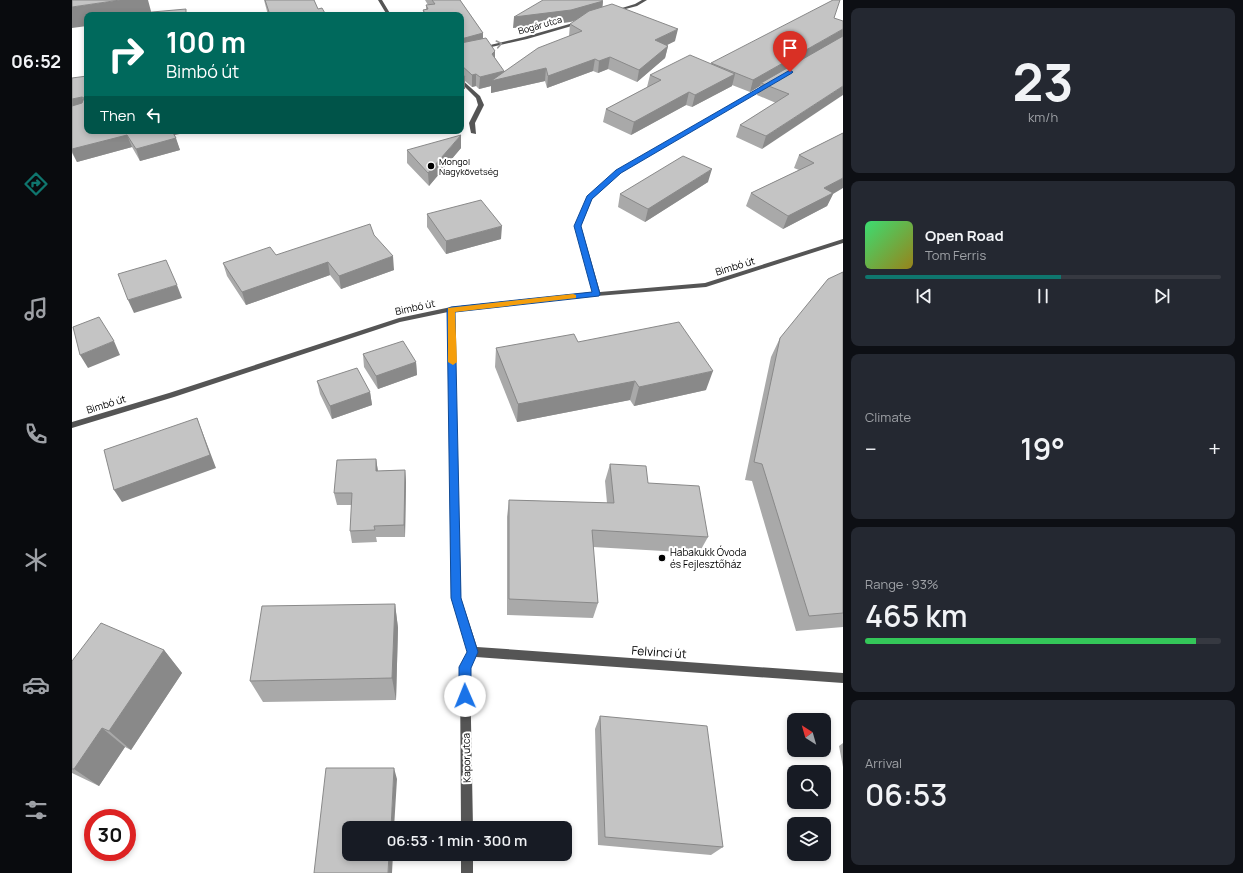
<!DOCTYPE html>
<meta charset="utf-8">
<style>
:root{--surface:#171b24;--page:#242831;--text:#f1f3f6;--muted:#9ea1a6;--line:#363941;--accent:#0f766e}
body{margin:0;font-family:Manrope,sans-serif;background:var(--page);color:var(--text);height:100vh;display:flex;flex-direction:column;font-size:15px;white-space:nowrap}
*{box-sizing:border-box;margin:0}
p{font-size:13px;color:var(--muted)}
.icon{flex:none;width:22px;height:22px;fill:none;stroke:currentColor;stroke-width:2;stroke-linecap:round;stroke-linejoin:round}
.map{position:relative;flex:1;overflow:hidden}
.panel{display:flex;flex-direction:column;gap:8px;padding:8px;background:#0d0f14;width:400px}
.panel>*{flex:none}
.banner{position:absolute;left:12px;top:12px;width:380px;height:122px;border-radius:8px;box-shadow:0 2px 6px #0003;background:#00695c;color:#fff;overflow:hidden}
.needle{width:26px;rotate:323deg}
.buttons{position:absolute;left:715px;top:713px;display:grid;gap:8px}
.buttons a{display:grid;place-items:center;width:44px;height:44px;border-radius:8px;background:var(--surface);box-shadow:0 2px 6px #0003;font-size:20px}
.speed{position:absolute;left:12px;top:809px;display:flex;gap:8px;font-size:20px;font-weight:700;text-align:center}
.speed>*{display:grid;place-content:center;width:52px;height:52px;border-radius:50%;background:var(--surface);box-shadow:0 2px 6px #0003;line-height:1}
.speed .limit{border:6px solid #d22;background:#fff;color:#111}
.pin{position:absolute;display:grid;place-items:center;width:34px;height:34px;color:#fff;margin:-41px -17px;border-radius:50% 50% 50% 0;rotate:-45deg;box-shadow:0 0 4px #0007}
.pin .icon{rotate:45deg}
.me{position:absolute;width:44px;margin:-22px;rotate:359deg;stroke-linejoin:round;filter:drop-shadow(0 0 3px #0008)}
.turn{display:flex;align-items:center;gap:14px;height:84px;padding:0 16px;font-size:18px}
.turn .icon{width:52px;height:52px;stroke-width:2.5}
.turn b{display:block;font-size:28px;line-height:34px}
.then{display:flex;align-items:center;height:38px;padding:0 16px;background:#0003;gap:8px;font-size:15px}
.big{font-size:30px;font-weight:600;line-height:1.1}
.panel .widget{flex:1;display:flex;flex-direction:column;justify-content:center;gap:6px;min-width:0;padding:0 14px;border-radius:8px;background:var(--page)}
.panel .dial{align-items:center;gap:0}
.dial b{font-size:52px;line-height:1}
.song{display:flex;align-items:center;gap:12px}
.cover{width:48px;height:48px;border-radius:6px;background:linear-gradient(135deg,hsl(140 70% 55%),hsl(50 70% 35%))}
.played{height:4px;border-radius:2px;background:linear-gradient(90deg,var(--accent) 55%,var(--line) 55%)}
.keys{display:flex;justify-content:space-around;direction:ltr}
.heat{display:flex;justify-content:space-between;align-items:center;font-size:22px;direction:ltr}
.charge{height:6px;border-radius:3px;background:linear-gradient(90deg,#34c759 93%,var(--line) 0)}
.trip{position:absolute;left:270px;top:821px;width:230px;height:40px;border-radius:8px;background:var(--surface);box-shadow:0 2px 6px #0003;font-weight:600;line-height:40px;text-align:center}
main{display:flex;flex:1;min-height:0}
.dock{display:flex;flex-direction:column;width:72px;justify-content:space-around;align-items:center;background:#090b0e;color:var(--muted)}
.dock .icon{width:28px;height:28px}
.dock .selected{color:var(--accent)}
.dock b{font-size:18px;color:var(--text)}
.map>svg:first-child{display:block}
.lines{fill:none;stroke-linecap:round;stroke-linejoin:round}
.lane{fill:#555;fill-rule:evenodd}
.street{fill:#555;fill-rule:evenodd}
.wall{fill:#a9a9a9}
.shaded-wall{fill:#898989}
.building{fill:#c4c4c4;stroke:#898989}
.oneway{stroke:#999}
.route{fill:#1a73e8;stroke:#114b97}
.slow{fill:#f59e0b}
.poi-dot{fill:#000;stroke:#fff;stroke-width:1.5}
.labels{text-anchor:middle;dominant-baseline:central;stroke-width:4;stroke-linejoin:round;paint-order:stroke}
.far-street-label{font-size:9px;fill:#000;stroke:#fff}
.far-poi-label{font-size:9px;fill:#000;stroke:#fff;text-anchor:start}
.street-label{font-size:10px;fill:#000;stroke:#fff}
.poi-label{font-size:10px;fill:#000;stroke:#fff;text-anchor:start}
.near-street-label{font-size:12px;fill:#000;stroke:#fff}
</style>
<main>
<nav class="dock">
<b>06:52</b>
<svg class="icon selected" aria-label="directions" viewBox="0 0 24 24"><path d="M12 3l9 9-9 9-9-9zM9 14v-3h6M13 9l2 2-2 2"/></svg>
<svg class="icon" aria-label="music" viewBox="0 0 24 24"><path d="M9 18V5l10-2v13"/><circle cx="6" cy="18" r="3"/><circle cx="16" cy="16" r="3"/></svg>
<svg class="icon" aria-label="phone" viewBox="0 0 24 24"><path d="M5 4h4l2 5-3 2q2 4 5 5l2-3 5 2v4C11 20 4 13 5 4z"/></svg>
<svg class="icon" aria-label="climate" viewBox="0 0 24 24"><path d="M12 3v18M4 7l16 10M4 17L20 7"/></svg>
<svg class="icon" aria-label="car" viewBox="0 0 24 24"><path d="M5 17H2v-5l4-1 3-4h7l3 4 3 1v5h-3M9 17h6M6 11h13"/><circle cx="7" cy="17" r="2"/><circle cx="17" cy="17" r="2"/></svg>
<svg class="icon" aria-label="filters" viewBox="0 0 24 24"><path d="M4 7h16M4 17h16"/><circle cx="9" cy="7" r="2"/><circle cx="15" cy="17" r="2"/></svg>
</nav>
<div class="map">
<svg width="771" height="873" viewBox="0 0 771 873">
<rect width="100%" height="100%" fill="#fff"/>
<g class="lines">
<path class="lane" d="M389 79 408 96 412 105 403 123 404 134 399 133 397 123 406 105 404 98 389 83Z"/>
<path class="street" d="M306 0H310L319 15H315Z
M570 0H575L565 6 542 12 540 11 563 4Z
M508 21 510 22V23L455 39 389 54V52L452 37Z
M694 84 698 85 548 173 520 199 509 226 528 292 633 283 771 239V243L634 287 525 296 382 311 389 598 405 647 771 673V683L404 657 398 668 401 828H389L388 667 396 652 379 598 376 312 328 322 102 397 0 428V422L97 393 327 318 379 307 521 292 503 226 515 197 544 171Z
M389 854H401V873H389Z"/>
</g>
<path class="wall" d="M192 0H242L246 9 254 15H196Z
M353 0H388L411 33V39L423 51V58L431 72 497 36 498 24 505 20 498 22 441 28 531 1 530 7 603 41 595 45 596 46 593 58 565 82 536 69 526 73 521 71 475 88 473 81 419 93V86L407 89 404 86 400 87 393 81V89H391L389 86V15H351V10H354V5H356Z
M768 0 690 149 664 137 668 125 704 103 685 95 688 86 678 92 660 85V86L620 107 614 105 559 135 531 122 534 109 576 87H575L578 75 639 64Z
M0 78 102 135 108 150 68 161 60 147 5 162 0 153Z
M771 133 761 194 755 206 711 229 674 206 679 193 727 170 722 168 727 155Z
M389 148 357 186 335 163V150Z
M636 182 573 222 546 207 548 194Z
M355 214 429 239 374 254 355 227Z
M302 235 322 270 269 289 258 275 174 305 155 276 151 263 204 255Z
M771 272V627L724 631 680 481 673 480 699 357 708 338Z
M506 342 634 390 562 406 558 400 445 422 423 367 424 348Z
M291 354 344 362 345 375 306 389 292 367Z
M245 381 298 392 300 405 260 419 248 394Z
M304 459 306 471 333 470 334 482 333 537H304L305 542 280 543 278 531 280 505H265L262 493Z
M538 464 576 483 636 537 627 553 521 547 526 603 521 618 435 615V517L437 500 535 503 533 481Z
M323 604 326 628 324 700 191 702 178 681Z
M92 650 110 673 59 750 53 747 27 786 0 773V661Z
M528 716 651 847 639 855 526 845 523 729Z
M771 743V767L767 746Z"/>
<path class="shaded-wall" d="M48 0H76L80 15H15V26L0 28V7Z
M531 1 530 12 498 22 441 28 442 17Z
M606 29 603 41 581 52 583 40Z
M771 29V37L689 83 688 86 678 92 681 80Z
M411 33V45L389 50V39Z
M596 46 593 58 565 82 567 70Z
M423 51V63L420 54Z
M538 57 536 69 526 73 527 61Z
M523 59 521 71 475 88 476 76Z
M474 68 473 81 419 93V86L407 89 408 77 432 71 431 78Z
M404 74V86L400 87V75Z
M663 74 660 86 620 107 623 95Z
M391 77H393V89H391Z
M771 86V95L690 149 694 136Z
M617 92 614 105 559 135 562 122Z
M10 97 15 109 0 112V99Z
M97 131H122L98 136Z
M55 135 60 147 5 162 0 151V149Z
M389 135V148L357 186 356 173Z
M104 138 108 150 68 161 64 149Z
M640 169 636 182 573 222 576 209Z
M771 178V188L761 194 755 206 711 229 716 216 752 188Z
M430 226 429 239 374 254V241Z
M321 256 322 270 269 289 267 276Z
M256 262 258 275 174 305 170 292Z
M105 285 110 298 62 313 56 300Z
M42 341 48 355 16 368 8 355Z
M344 362 345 375 306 389 304 376Z
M641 371 634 390 562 406 567 387Z
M563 381 558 400 445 422 446 404Z
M298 392 300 405 260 419 258 406Z
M125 418 130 431 144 468 50 502 42 490Z
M304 459 306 472 304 471Z
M333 470 334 482 333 537 332 525Z
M323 604 326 628 324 700 320 678Z
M92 650 110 673 59 750 37 731Z
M30 728 53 747 27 786 2 769Z
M322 768 325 779 322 828H319Z
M317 854H321L320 873H316Z"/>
<path class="building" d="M0 0H48L0 7Z
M193 0H242L246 9 250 8 254 15H198Z
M360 0H388L411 33 389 39V15H354L351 10 356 9 354 5 363 4Z
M471 0H529L531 1 499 10 442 17Z
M761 0H768L762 18 771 21V29L681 80 639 63Z
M540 4 606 29 583 40 596 46 567 70 538 57 527 61 523 59 476 76 474 68 419 81 466 48 510 31 498 24 517 11Z
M114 9V15H69V13Z
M771 36V86L694 136 668 125 717 94 689 83Z
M414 38 423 51 420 54 432 71 408 77 404 74 400 75 389 65V43Z
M618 55 663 74 623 95 617 92 562 122 534 109 589 80 578 75Z
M389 72 393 77H391L389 74Z
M15 76V131H100L104 138 64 149 55 135 0 149V106L10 103 12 98 10 97 0 99V78Z
M771 133V178L752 188 761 193 716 216 679 193 742 163 727 155Z
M389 135 356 173 335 150Z
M611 156 640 169 576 209 548 194Z
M409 200 430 226 374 241 355 214Z
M298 224 302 235 321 256 267 276 256 262 170 292 151 263 198 247 204 255Z
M94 260 105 285 56 300 46 274Z
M771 272V613L737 616 690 464 682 462 708 338 756 279Z
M27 317 42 341 8 355 1 327Z
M607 322 641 371 567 387 563 381 446 404 424 348 502 334 506 342Z
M331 341 344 362 304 376 291 354Z
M285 368 298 392 258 406 245 381Z
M125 418 138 455 42 490 32 450Z
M304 459V471L333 470 332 525 302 526 303 530 278 531 280 493H262L265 460Z
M538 464 574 466 576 483 627 486 636 537 520 530 526 603 437 599V500L542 503Z
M323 604 320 678 178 681 190 606Z
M29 623 92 650 37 731 30 728 2 769H0V661Z
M528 716 635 726 651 847 533 837Z
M254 768H322L319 828H277V854H317L316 873H242Z"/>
<defs><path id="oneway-chevron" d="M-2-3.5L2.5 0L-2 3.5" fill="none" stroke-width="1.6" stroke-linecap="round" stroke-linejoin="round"/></defs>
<use class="oneway" href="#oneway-chevron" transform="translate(427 44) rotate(-12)"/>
<path class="route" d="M718 70 721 72 720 73 549 173 520 199 509 226 528 294 527 296 383 312 389 598 406 652 399 668V696L397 701 393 702 389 701 387 696V667L395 652 379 598 375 309 379 307 520 292 502 226 515 196 544 170Z"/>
<path class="slow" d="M501 294 504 295V298L383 312 385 362 381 365 376 362V308Z"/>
<g class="poi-dot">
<circle cx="359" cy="166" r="4"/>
<circle cx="590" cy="558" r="4"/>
</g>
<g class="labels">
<g class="far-street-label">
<text transform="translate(468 25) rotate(-16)">Bogár utca</text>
</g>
<g class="far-poi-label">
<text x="367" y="161">Mongol<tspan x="367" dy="10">Nagykövetség</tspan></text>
</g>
<g class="street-label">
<text transform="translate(663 266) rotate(-17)">Bimbó út</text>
<text transform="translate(343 307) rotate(-12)">Bimbó út</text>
<text transform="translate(34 404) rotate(-17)">Bimbó út</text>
<text transform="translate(394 758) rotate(-91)">Kapor utca</text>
</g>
<g class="poi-label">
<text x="598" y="552">Habakukk Óvoda<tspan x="598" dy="12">és Fejlesztőház</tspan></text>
</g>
<g class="near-street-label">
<text transform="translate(587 652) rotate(4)">Felvinci út</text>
</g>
</g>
</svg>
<div class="buttons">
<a><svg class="needle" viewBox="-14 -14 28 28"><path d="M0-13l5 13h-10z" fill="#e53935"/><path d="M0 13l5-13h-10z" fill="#9ea1a6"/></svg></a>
<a><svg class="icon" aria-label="search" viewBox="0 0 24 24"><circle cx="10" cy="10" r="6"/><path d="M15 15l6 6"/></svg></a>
<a><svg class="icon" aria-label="layers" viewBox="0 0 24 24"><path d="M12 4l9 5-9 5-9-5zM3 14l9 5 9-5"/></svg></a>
</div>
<div class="speed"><div class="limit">30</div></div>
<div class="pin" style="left:718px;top:72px;background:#d93025"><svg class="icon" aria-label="arrive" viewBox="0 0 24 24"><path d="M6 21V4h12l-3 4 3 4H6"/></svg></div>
<svg class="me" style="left:393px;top:696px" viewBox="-20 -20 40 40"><circle r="19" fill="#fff"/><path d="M0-13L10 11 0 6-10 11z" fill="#1a73e8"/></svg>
<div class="trip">06:53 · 1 min · 300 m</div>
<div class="banner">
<div class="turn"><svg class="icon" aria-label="right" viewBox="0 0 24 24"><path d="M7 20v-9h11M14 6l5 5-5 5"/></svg><div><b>100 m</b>Bimbó út</div></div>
<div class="then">Then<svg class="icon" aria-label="left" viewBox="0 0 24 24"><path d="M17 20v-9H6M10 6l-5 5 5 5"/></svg></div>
</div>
</div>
<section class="panel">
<div class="widget dial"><b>23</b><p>km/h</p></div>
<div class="widget">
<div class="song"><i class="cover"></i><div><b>Open Road</b><p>Tom Ferris</p></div></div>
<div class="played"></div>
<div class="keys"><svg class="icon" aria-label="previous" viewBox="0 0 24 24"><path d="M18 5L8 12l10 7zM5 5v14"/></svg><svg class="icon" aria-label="pause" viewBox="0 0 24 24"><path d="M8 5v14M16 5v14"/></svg><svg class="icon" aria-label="next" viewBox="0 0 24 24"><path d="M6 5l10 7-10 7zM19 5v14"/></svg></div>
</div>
<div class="widget"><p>Climate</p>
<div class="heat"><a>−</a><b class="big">19°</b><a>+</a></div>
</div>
<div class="widget"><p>Range · 93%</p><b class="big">465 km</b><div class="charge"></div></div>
<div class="widget"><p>Arrival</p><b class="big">06:53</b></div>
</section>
</main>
